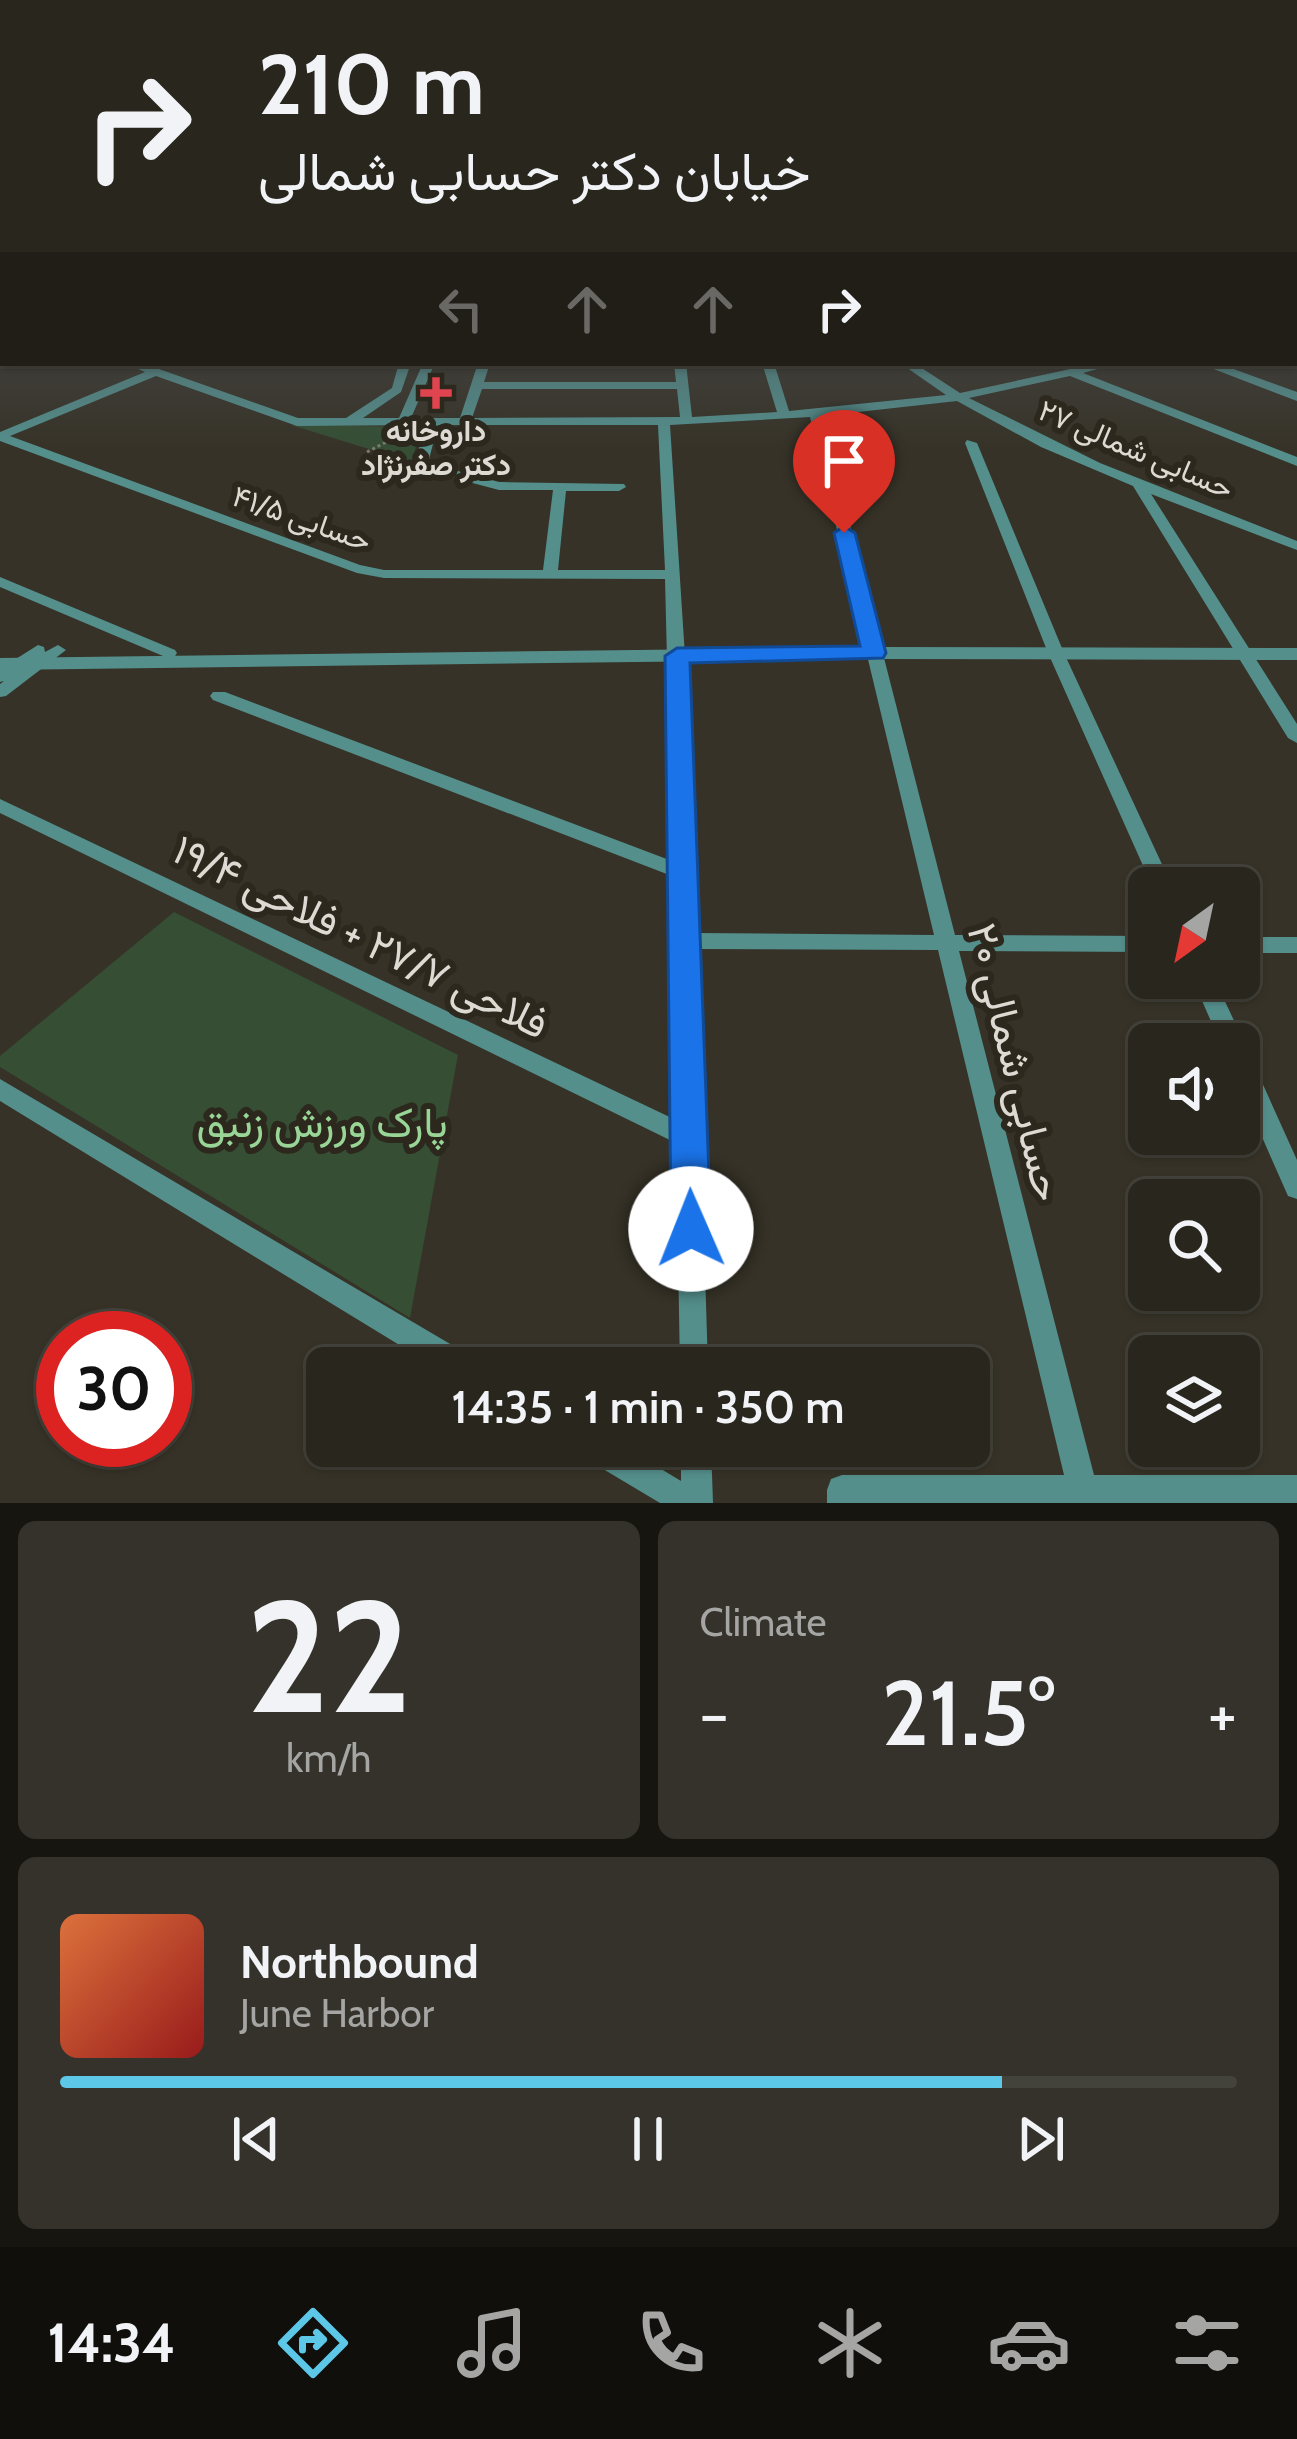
<!DOCTYPE html>
<meta charset="utf-8">
<style>
:root{--surface:#28261d;--page:#34322a;--text:#f1f3f6;--muted:#a5a5a4;--line:#44433b;--accent:#5dc7e8}
body{margin:0;font-family:Cabin,Vazirmatn,sans-serif;background:var(--page);color:var(--text);height:100vh;display:flex;flex-direction:column;font-size:45px;white-space:nowrap}
*{box-sizing:border-box;margin:0}
p{font-size:39px;color:var(--muted)}
.icon{flex:none;width:66px;height:66px;fill:none;stroke:currentColor;stroke-width:2;stroke-linecap:round;stroke-linejoin:round}
.map{position:relative;height:1503px;overflow:hidden}
.sheet{display:flex;flex-direction:column;gap:18px;padding:18px;background:#161510;flex:1}
.sheet>*{flex:none}
.hud{position:absolute;left:0px;top:0px;width:1299px;height:366px;box-shadow:0 3px 9px #0004,0 0 0 3px var(--line);background:#28261d;color:var(--text);overflow:hidden}
.needle{width:78px;rotate:213deg}
.tools{position:absolute;left:1128px;top:867px;display:grid;gap:24px}
.tools a{display:grid;place-items:center;width:132px;height:132px;border-radius:18px;background:var(--surface);box-shadow:0 3px 9px #0004,0 0 0 3px var(--line);font-size:60px}
.speed{position:absolute;left:36px;top:1311px;display:flex;gap:24px;font-size:60px;font-weight:700;text-align:center}
.speed>*{display:grid;place-content:center;width:156px;height:156px;border-radius:50%;background:var(--surface);box-shadow:0 3px 9px #0004,0 0 0 3px var(--line);line-height:1}
.speed .limit{border:18px solid #d22;background:#fff;color:#111}
.pin{position:absolute;display:grid;place-items:center;width:102px;height:102px;color:#fff;margin:-123px -51px;border-radius:50% 50% 50% 0;rotate:-45deg;box-shadow:0 0 12px #0007}
.pin .icon{rotate:45deg}
.me{position:absolute;width:132px;margin:-66px;rotate:359deg;stroke-linejoin:round;filter:drop-shadow(0 0 9px #0008)}
.turn{display:flex;align-items:center;gap:42px;height:252px;padding:0 60px;font-size:54px}
.turn .icon{width:156px;height:156px;stroke-width:2.5}
.turn b{display:block;font-size:84px;line-height:102px}
.lanes{display:flex;align-items:center;height:114px;padding:0 60px;background:#0003;justify-content:center;gap:60px;direction:ltr}
.lanes .off{opacity:.35}
.big{font-size:90px;font-weight:600;line-height:1.1}
.sheet .card{flex:1;display:flex;flex-direction:column;justify-content:center;gap:18px;min-width:0;padding:0 42px;border-radius:18px;background:var(--page)}
.sheet .dial{align-items:center;gap:0}
.dial b{font-size:156px;line-height:1}
.song{display:flex;align-items:center;gap:36px}
.cover{width:144px;height:144px;border-radius:18px;background:linear-gradient(135deg,hsl(20 70% 55%),hsl(0 70% 35%))}
.played{height:12px;border-radius:6px;background:linear-gradient(90deg,var(--accent) 80%,var(--line) 80%)}
.keys{display:flex;justify-content:space-around;direction:ltr}
.heat{display:flex;justify-content:space-between;align-items:center;font-size:66px;direction:ltr}
.sheet .tiles{flex:1;display:grid;gap:18px;grid-template-columns:1fr 1fr}
.card:last-child{grid-column:span 2}
.trip{position:absolute;left:306px;top:1347px;width:684px;height:120px;border-radius:18px;background:var(--surface);box-shadow:0 3px 9px #0004,0 0 0 3px var(--line);font-weight:600;line-height:120px;text-align:center}
.tabs{display:flex;height:192px;justify-content:space-around;align-items:center;background:#100f0c;color:var(--muted)}
.tabs .icon{width:84px;height:84px}
.tabs .on{color:var(--accent)}
.tabs b{font-size:54px;color:var(--text)}
.map>svg:first-child{display:block}
.green{fill:#354e34}
.lines{fill:none;stroke-linecap:round;stroke-linejoin:round}
.path{stroke:#7e7b71;stroke-width:3;stroke-dasharray:3 3;stroke-linecap:butt}
.minor{fill:#548f8c;fill-rule:evenodd}
.tertiary{fill:#548f8c;fill-rule:evenodd}
.secondary{fill:#60c3c0;fill-rule:evenodd}
.primary{fill:#66ebe8;fill-rule:evenodd}
.route{fill:#1a73e8;stroke:#114b97;stroke-width:3}
.health-dot{fill:#e0444e;stroke:#2c281d;stroke-width:4.5}
.labels{text-anchor:middle;dominant-baseline:central;stroke-width:12;stroke-linejoin:round;paint-order:stroke}
.far-poi-label{font-size:30px;font-weight:bold;fill:#dcdad3;stroke:#2c281d}
.far-street-label{font-size:30px;fill:#dcdad3;stroke:#2c281d}
.near-street-label{font-size:42px;fill:#dcdad3;stroke:#2c281d}
.near-park-label{font-size:42px;fill:#98d596;stroke:#2c281d}
</style>
<div class="map">
<svg width="1297" height="1503" viewBox="0 0 1297 1503">
<rect width="100%" height="100%" fill="#363227"/>
<path class="green" d="M291 425 423 427 411 462Z
M174 912 458 1055 410 1318 0 1067V1056Z"/>
<g class="lines">
<path class="path" d="M367 452 394 438"/>
<path class="minor" d="M1296 256H1297V262H1296Z
M1297 298V305H1296V298Z
M0 320 3 321V327L0 326Z
M125 363H142L298 418H346L392 388 399 363H411L401 392 363 418H399L423 363H435L411 418H460L478 363H490L484 382H676L674 363H686L692 417 777 412 762 363H774L789 411 946 395 900 363H914L960 393 1098 363H1119L1083 373 1297 457V466L1070 376 969 398 1100 463 1297 541V550L1151 494 1297 724V743L1288 738 1133 486 1041 447 957 401 822 416 955 935 1149 936V952L959 951 1094 1475H1297V1503H827V1490L831 1479 842 1475H1064L938 950 695 949 708 1368H680L676 1143 0 813V799L676 1120 672 876 213 700 210 696 213 692H225L672 861 665 579 384 578 357 573 0 441V432L145 372ZM156 376 297 426 426 425 414 465 416 468 499 490H553L543 570H384L360 565 10 436ZM482 389H677L680 417 472 418ZM810 417 934 935 694 933 685 656 670 425ZM438 425H658L665 570H558L566 491H619L626 487 624 484 499 482 428 463Z
M967 440 977 443 1064 653 1173 888H1153L1048 653 965 443Z
M0 577 175 650 177 653 175 656H163L0 587Z
M38 645 44 647 45 652 58 645 66 650 6 696 0 697V684L4 681 0 682V669Z
M1239 937H1297V953H1239Z
M1192 978H1214L1245 1044 1242 1050 1247 1051 1251 1058 1297 1160V1199L1288 1196 1239 1085V1044H1221Z
M0 1079 474 1358 478 1368H437L0 1101Z
M579 1446H623L681 1481V1446H711L713 1503H660L583 1457Z"/>
<path class="tertiary" d="M1198 363H1217L1297 392V401Z
M874 647 1297 648V660L874 659 0 670V658Z"/>
<path class="secondary" d="M3 278V286L0 287V279Z"/>
<path class="primary" d="M0 249 3 250V258L0 257Z"/>
</g>
<linearGradient id="sky" x2="0" y2="1"><stop stop-color="#1e1c15"/><stop offset="0.53" stop-color="#4c4f52"/><stop offset="1" stop-color="#4c4f52" stop-opacity="0"/></linearGradient>
<rect width="1297" height="451" fill="url(#sky)"/>
<path class="route" d="M844 526 855 533 886 653 883 658 690 663 711 1229 705 1242 691 1247 676 1242 671 1229 665 656 677 648 860 646 834 533Z"/>
<path class="health-dot" d="M430 375h12v12h12v12h-12v12h-12v-12h-12v-12h12z"/>
<g class="labels">
<g class="far-poi-label">
<text x="436" y="430">داروخانه<tspan x="436" dy="34">دکتر صفرنژاد</tspan></text>
</g>
<g class="far-street-label">
<text transform="translate(1136 449) rotate(23)">حسابی شمالی ۲۷</text>
<text transform="translate(302 518) rotate(19)">حسابی ۴۱/۵</text>
</g>
<g class="near-street-label">
<text transform="translate(361 936) rotate(26)">فلاحی ۲۷/۷ + فلاحی ۱۹/۴</text>
<text transform="translate(1016 1062) rotate(76)">حسابی شمالی ۲۰</text>
</g>
<g class="near-park-label">
<text x="322" y="1122">پارک ورزش زنبق</text>
</g>
</g>
</svg>
<div class="tools">
<a><svg class="needle" viewBox="-14 -14 28 28"><path d="M0-13l5 13h-10z" fill="#e53935"/><path d="M0 13l5-13h-10z" fill="#a5a5a4"/></svg></a>
<a><svg class="icon" aria-label="sound" viewBox="0 0 24 24"><path d="M4 9h4l5-4v14l-5-4H4zM17 9q2 3 0 6"/></svg></a>
<a><svg class="icon" aria-label="search" viewBox="0 0 24 24"><circle cx="10" cy="10" r="6"/><path d="M15 15l6 6"/></svg></a>
<a><svg class="icon" aria-label="layers" viewBox="0 0 24 24"><path d="M12 4l9 5-9 5-9-5zM3 14l9 5 9-5"/></svg></a>
</div>
<div class="speed"><div class="limit">30</div></div>
<div class="pin" style="left:844px;top:533px;background:#d93025"><svg class="icon" aria-label="arrive" viewBox="0 0 24 24"><path d="M6 21V4h12l-3 4 3 4H6"/></svg></div>
<svg class="me" style="left:691px;top:1229px" viewBox="-20 -20 40 40"><circle r="19" fill="#fff"/><path d="M0-13L10 11 0 6-10 11z" fill="#1a73e8"/></svg>
<div class="trip">14:35 · 1 min · 350 m</div>
<div class="hud">
<div class="turn"><svg class="icon" aria-label="right" viewBox="0 0 24 24"><path d="M7 20v-9h11M14 6l5 5-5 5"/></svg><div><b>210 m</b>خیابان دکتر حسابی شمالی</div></div>
<div class="lanes"><svg class="icon off" aria-label="left" viewBox="0 0 24 24"><path d="M17 20v-9H6M10 6l-5 5 5 5"/></svg><svg class="icon off" aria-label="ahead" viewBox="0 0 24 24"><path d="M12 20V5M6 11l6-6 6 6"/></svg><svg class="icon off" aria-label="ahead" viewBox="0 0 24 24"><path d="M12 20V5M6 11l6-6 6 6"/></svg><svg class="icon" aria-label="right" viewBox="0 0 24 24"><path d="M7 20v-9h11M14 6l5 5-5 5"/></svg></div>
</div>
</div>
<section class="sheet">
<div class="tiles">
<div class="card dial"><b>22</b><p>km/h</p></div>
<div class="card"><p>Climate</p>
<div class="heat"><a>−</a><b class="big">21.5°</b><a>+</a></div>
</div>
<div class="card">
<div class="song"><i class="cover"></i><div><b>Northbound</b><p>June Harbor</p></div></div>
<div class="played"></div>
<div class="keys"><svg class="icon" aria-label="previous" viewBox="0 0 24 24"><path d="M18 5L8 12l10 7zM5 5v14"/></svg><svg class="icon" aria-label="pause" viewBox="0 0 24 24"><path d="M8 5v14M16 5v14"/></svg><svg class="icon" aria-label="next" viewBox="0 0 24 24"><path d="M6 5l10 7-10 7zM19 5v14"/></svg></div>
</div>
</div>
</section>
<nav class="tabs">
<b>14:34</b>
<svg class="icon on" aria-label="directions" viewBox="0 0 24 24"><path d="M12 3l9 9-9 9-9-9zM9 14v-3h6M13 9l2 2-2 2"/></svg>
<svg class="icon" aria-label="music" viewBox="0 0 24 24"><path d="M9 18V5l10-2v13"/><circle cx="6" cy="18" r="3"/><circle cx="16" cy="16" r="3"/></svg>
<svg class="icon" aria-label="phone" viewBox="0 0 24 24"><path d="M5 4h4l2 5-3 2q2 4 5 5l2-3 5 2v4C11 20 4 13 5 4z"/></svg>
<svg class="icon" aria-label="climate" viewBox="0 0 24 24"><path d="M12 3v18M4 7l16 10M4 17L20 7"/></svg>
<svg class="icon" aria-label="car" viewBox="0 0 24 24"><path d="M5 17H2v-5l4-1 3-4h7l3 4 3 1v5h-3M9 17h6M6 11h13"/><circle cx="7" cy="17" r="2"/><circle cx="17" cy="17" r="2"/></svg>
<svg class="icon" aria-label="filters" viewBox="0 0 24 24"><path d="M4 7h16M4 17h16"/><circle cx="9" cy="7" r="2"/><circle cx="15" cy="17" r="2"/></svg>
</nav>
